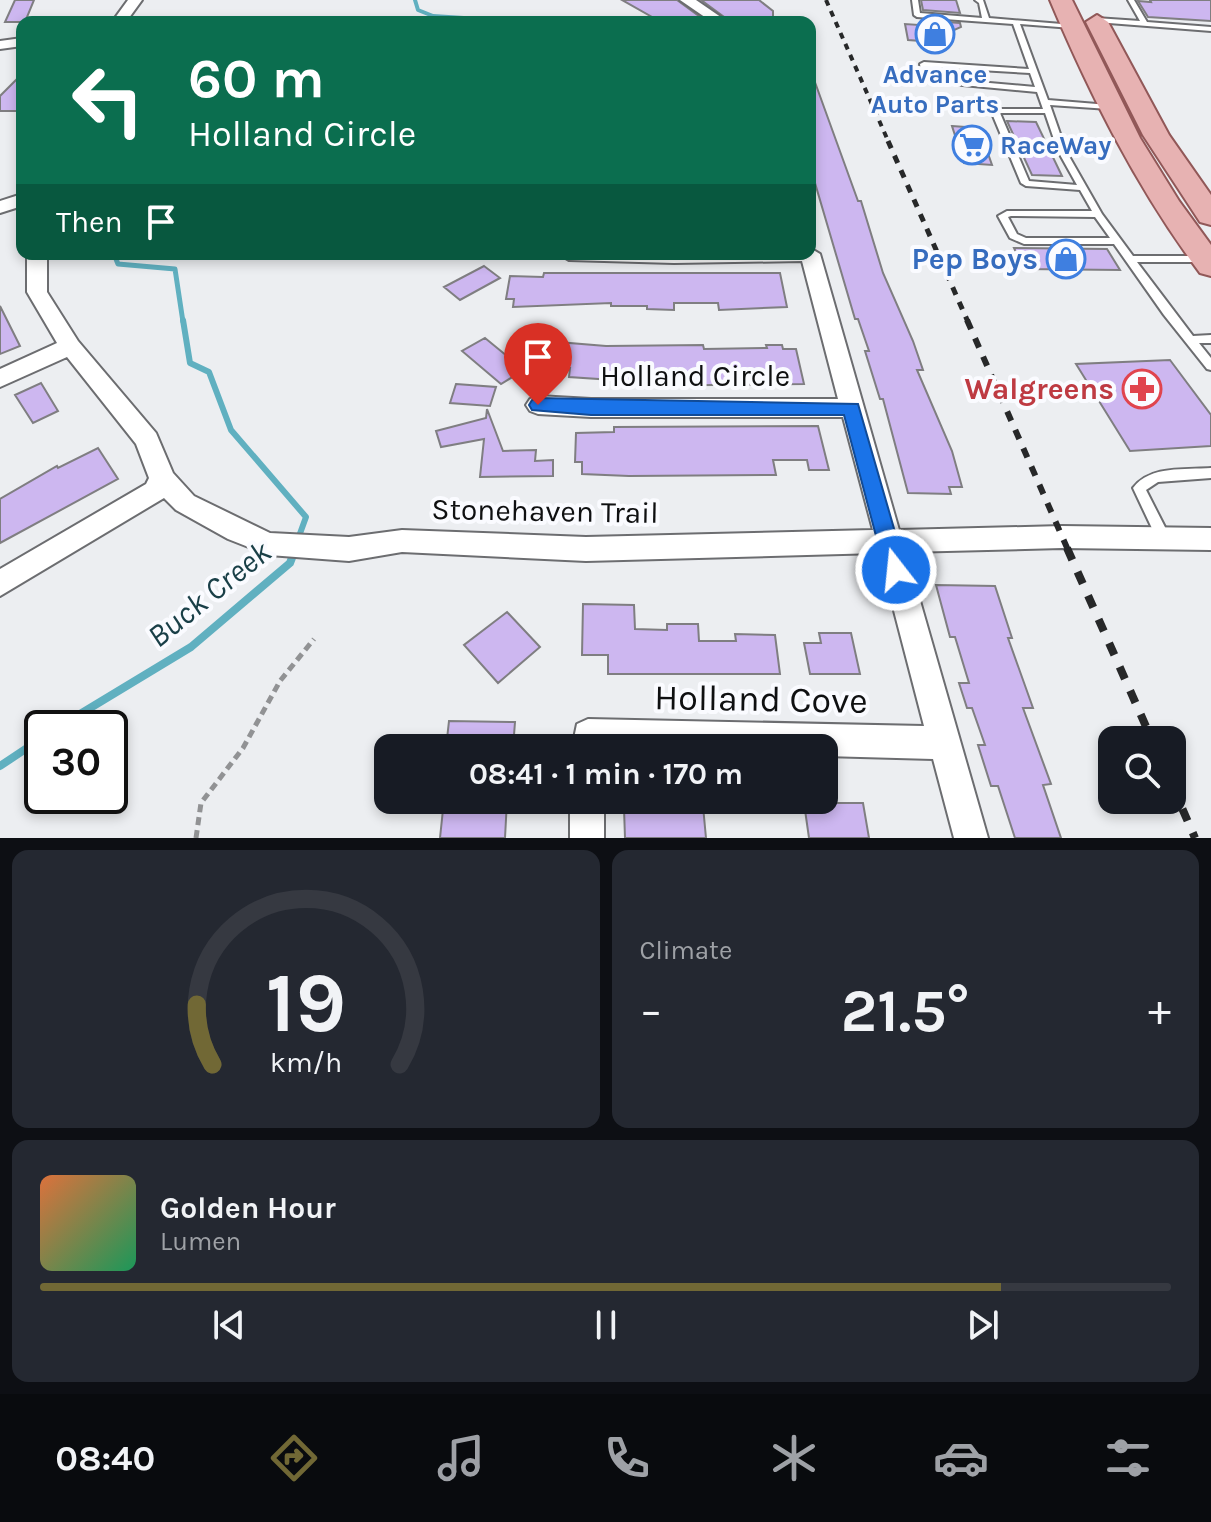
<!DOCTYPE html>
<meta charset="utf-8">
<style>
:root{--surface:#171b24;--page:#242831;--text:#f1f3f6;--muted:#9ea1a6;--line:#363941;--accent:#716835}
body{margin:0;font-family:Karla,sans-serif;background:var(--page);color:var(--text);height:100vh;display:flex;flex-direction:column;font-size:30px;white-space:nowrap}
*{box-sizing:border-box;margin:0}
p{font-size:26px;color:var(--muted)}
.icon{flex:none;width:44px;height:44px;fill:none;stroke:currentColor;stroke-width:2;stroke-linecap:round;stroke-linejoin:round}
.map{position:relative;height:838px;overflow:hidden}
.details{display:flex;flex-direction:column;gap:12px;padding:12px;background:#0d0f14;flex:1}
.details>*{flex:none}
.hud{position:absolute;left:16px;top:16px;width:800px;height:244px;border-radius:16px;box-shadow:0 4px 12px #0003;background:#0b6e4f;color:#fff;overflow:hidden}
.fabs{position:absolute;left:1098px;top:726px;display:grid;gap:16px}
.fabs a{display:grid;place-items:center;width:88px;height:88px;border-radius:16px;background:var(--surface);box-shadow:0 4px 12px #0003;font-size:40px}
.speed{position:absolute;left:24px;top:710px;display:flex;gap:16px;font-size:40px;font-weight:700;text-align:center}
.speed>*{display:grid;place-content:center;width:104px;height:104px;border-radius:50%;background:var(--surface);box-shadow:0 4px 12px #0003;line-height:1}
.speed .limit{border:4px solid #111;border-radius:12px;background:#fff;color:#111}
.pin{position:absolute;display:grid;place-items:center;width:68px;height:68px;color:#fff;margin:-82px -34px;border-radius:50% 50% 50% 0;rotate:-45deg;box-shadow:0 0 8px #0007}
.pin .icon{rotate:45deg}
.me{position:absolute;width:88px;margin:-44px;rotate:344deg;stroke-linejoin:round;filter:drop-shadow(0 0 6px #0008)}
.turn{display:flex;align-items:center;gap:28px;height:168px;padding:0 40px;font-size:36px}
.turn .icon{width:104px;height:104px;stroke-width:2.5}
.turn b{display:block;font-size:56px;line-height:68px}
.then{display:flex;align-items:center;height:76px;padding:0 40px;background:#0003;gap:16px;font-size:30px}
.big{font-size:60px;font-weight:700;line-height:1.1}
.details .card{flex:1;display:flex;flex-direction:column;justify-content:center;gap:12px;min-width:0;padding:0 28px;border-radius:16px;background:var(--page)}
.details .dial{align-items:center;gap:0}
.dial svg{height:208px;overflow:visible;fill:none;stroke:var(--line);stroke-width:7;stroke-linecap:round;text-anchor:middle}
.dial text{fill:var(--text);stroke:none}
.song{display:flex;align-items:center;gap:24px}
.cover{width:96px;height:96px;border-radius:12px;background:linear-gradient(135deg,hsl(20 70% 55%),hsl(150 70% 35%))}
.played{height:8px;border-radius:4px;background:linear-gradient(90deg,var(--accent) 85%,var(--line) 85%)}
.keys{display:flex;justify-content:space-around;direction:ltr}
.heat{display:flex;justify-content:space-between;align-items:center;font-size:44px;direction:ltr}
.details .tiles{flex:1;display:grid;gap:12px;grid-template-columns:1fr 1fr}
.card:last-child{grid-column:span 2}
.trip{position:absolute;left:374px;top:734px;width:464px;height:80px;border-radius:16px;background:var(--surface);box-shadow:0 4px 12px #0003;font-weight:700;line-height:80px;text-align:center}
.tabs{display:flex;height:128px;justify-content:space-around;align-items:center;background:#090b0e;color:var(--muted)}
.tabs .icon{width:56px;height:56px}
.tabs .on{color:var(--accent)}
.tabs b{font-size:36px;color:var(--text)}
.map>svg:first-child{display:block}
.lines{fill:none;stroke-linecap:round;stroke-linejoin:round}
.stream-far3{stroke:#60b0c0;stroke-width:4}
.stream-far2{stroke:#60b0c0;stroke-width:5}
.stream-far1{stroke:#60b0c0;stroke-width:6}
.stream{stroke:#60b0c0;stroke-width:8}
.building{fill:#cdb7f0;stroke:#7f7e81;stroke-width:2}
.service-casing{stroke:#6c6d70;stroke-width:4}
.minor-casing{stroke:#6c6d70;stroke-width:4}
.primary-casing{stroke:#915858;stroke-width:4}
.path{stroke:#919294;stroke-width:5;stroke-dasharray:8 5;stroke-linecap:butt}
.service{fill:#fff;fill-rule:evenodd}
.minor{fill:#fff;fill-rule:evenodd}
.primary{fill:#e7b2b2;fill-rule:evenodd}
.rail-far3{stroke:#272829;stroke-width:4;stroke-dasharray:6 6;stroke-linecap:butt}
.rail-far2{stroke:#272829;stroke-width:5;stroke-dasharray:8 8;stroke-linecap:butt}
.rail-far1{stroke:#272829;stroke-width:6;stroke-dasharray:10 10;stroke-linecap:butt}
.rail{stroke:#272829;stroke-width:8;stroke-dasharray:13 13;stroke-linecap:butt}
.route{fill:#1a73e8;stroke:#114b97;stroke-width:2}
.labels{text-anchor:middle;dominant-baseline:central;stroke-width:8;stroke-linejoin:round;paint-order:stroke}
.far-shop-label{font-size:26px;font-weight:bold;fill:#366cbe;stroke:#fafbff}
.shop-label{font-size:30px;font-weight:bold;fill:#366cbe;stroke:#fafbff;text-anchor:end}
.street-label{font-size:30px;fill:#0f1011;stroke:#fafbff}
.health-label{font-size:30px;font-weight:bold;fill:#be3a42;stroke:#fafbff;text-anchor:end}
.water-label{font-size:32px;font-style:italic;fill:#193f47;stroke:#fafbff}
.near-street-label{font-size:36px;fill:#0f1011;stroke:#fafbff}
</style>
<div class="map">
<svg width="1211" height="838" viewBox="0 0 1211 838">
<rect width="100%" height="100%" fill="#eceef1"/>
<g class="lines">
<path class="stream-far3" d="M415 0 418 10 433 16 524 22"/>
<path class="stream-far2" d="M114 254 118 264 175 269 183 322"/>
<path class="stream-far1" d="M183 320 190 363 209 372 231 430 306 517 298 539"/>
<path class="stream" d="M57 728 191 647 290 563 295 550
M0 766 42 738"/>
</g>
<path class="building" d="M15 0H34L25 22H5Z
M622 0H677L707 22H661Z
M701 0H759L773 11V21L731 22Z
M921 0H956L960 13 923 10Z
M1150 0H1211V21L1148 17 1138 1 1151 2Z
M933 21 960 23 961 27 945 34 948 43 908 40 905 24 934 26Z
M22 74V111H0V96Z
M812 74 858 201H861L883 273 913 341 923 370H917L952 451 962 487H949L951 494 908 493 883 399H880L865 351H869L858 319H855L810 166Z
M1007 121 1036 122 1062 176 1032 175Z
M952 126 979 128 992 165 964 163Z
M1014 248 1107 249 1120 270 1024 269Z
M484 266 500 278 460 300 444 287Z
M544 273H780L787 307 719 310 718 303H674V310L647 309V306H611V303L513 307 514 299H506L510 276 543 277Z
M0 306 20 346 0 354Z
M531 336H558V342L606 346 703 345 704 349 767 348 766 345H782L783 349H796L804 384 613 386V380L569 377 570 368 529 369Z
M485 338 524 370 501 384 462 351Z
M1170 360 1211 415V446L1130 451 1076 364Z
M41 383 58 411 33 423 15 395Z
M456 384 496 387 490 406 450 403Z
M487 409 503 451 536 450 535 461 553 460V476L480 477 484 439 441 447 436 431 486 418Z
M818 426 829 470H809L807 460H773L776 475 629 476 582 474V462H575L576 433 614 432V427Z
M98 448 118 479 0 543V499L57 466 58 468Z
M936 585 995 586 1012 638H1008L1033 708H1023L1051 784 1043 785 1061 838H1015L998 786H991L978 745H985L972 708H967L959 683H969L955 637H950Z
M583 604 634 605 635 629 667 630V624H698L699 641H736L735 634 775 635 780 674H608V655H582Z
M507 612 540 647 498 683 464 645Z
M819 633H851L860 674H810L804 643H821Z
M449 721 515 722 513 748H446Z
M444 800H507L505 838H440Z
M804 803H863L869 838H809Z
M703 806 706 838H625L624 808Z"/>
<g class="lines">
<defs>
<path id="service" d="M912 0H918L920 13 982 18 979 3 975 0H983L989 18 1074 25 1076 26 1072 28 1020 24 1048 100 1109 105 1113 107 1109 109 1050 105 1066 151 1102 214 1133 256H1206L1211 259 1206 262H1137L1193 336 1211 335V343H1199L1211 358V370L1207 369 1164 315 1114 244H1024L1010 238 998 216 1007 211H1092L1080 190 1026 186 1021 183 991 111 995 109H1043L1037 92 931 82 922 77 920 64 924 62 1029 69 1013 24 917 17 914 15ZM928 67 1030 73 1035 87 933 78 930 76ZM1000 113H1045L1058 151 1077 185 1029 181ZM1011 216 1095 217 1110 238H1026L1017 234 1008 217Z
M1128 0H1134L1147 22 1211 27V31L1096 22 1093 20 1096 18 1140 21Z
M1211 468V478L1158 482 1146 490 1170 537 1168 541 1163 543 1158 541 1133 488C1150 465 1185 470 1211 468Z"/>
<path id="minor" d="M128 0H142L126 22H112Z
M680 0H696L728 22H712Z
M22 38V46L0 49V41Z
M22 194V206L0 213V201Z
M810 248 820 254 899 530 1062 526 1211 528V550L1062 548 906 552 988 838H954L933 759 824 756V748H572L577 724 588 719 924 726 879 553 586 561 402 552 349 561 269 555 228 539 176 510 164 498 0 596V569L146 484 149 478 136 444 67 357 0 387V369L57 343 27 292V254H47V292L78 341 156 433 173 473 194 496 270 533 349 537 402 530 586 537 873 530 843 417H591L538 414 530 411 526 405 530 399 538 396 591 399H838L802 261 674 263 569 260 559 254H810Z
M570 800H604V838H570Z"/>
<path id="primary" d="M1050 0H1072L1140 138 1179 201 1211 245V276L1200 273C1137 188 1091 97 1050 0Z
M1097 15 1108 22 1169 135 1211 195V225L1200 222 1143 135 1086 22Z"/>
</defs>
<use href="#service" class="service-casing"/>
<use href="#minor" class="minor-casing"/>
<use href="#primary" class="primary-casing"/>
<path class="path" d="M196 838 201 803 243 748 280 681 314 639"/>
<use href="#service" class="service"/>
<use href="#minor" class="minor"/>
<use href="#primary" class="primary"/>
<path class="rail-far3" d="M826 0 889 143"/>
<path class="rail-far2" d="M888 141 968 322"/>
<path class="rail-far1" d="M967 320 1068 550"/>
<path class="rail" d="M1067 548 1152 740
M1172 785 1195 838"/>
</g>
<path class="route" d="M538 398 858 404 906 570 903 576 896 579 888 576 885 570 844 415H591L532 410 529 405 532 400Z"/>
<defs>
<symbol id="shop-ring" viewBox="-11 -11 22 22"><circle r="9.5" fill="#fafbff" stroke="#3f7fe0" stroke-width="1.5"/><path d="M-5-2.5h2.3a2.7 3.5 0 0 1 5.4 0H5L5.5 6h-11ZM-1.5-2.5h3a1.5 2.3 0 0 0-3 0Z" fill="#3f7fe0"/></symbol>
<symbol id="supermarket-ring" viewBox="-11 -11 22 22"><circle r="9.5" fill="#fafbff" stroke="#3f7fe0" stroke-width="1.5"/><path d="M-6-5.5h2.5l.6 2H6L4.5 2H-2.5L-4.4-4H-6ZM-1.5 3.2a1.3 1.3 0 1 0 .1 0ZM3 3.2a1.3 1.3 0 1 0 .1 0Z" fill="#3f7fe0"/></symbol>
<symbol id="pharmacy-ring" viewBox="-11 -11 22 22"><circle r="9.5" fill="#fafbff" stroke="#e0444e" stroke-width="1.5"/><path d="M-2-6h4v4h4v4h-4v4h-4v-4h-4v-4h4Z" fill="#e0444e"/></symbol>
</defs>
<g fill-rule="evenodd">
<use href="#shop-ring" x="913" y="12" width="44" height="44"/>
<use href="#supermarket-ring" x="950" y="123" width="44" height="44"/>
<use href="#shop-ring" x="1044" y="237" width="44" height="44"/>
<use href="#pharmacy-ring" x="1120" y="367" width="44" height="44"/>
</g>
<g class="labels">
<g class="far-shop-label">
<text x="935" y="74">Advance<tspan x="935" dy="30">Auto Parts</tspan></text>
<text x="1000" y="145" text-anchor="start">RaceWay</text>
</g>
<g class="shop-label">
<text x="1038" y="259">Pep Boys</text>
</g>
<g class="street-label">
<text x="695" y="376">Holland Circle</text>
<text transform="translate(545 511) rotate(1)">Stonehaven Trail</text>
</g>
<g class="health-label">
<text x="1114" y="389">Walgreens</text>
</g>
<g class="water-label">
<text transform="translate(209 594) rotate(-39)">Buck Creek</text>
</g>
<g class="near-street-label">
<text transform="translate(761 699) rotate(1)">Holland Cove</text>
</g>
</g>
</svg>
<div class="fabs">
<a><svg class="icon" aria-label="search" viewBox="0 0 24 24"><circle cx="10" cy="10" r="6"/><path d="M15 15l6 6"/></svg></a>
</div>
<div class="speed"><div class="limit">30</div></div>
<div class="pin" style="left:538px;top:405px;background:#d93025"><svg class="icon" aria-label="arrive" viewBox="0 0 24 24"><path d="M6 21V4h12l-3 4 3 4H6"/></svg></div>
<svg class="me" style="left:896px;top:570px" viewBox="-20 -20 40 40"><circle r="17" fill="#1a73e8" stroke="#fff" stroke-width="3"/><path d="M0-11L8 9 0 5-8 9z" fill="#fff"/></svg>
<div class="trip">08:41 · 1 min · 170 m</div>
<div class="hud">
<div class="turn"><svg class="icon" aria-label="left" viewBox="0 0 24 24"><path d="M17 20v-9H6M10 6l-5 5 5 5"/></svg><div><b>60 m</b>Holland Circle</div></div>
<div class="then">Then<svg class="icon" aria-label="arrive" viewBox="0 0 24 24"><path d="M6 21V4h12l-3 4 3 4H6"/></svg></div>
</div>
</div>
<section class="details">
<div class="tiles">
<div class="card dial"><svg viewBox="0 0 100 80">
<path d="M14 69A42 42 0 1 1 86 69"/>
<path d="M14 69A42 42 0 0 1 8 46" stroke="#716835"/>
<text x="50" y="56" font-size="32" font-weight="700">19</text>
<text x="50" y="72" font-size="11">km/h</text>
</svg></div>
<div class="card"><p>Climate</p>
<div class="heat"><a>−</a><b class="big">21.5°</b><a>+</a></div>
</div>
<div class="card">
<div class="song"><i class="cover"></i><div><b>Golden Hour</b><p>Lumen</p></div></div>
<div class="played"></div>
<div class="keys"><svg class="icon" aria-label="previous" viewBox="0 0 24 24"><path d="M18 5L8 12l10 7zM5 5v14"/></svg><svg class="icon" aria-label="pause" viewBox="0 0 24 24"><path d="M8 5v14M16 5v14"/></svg><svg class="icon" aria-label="next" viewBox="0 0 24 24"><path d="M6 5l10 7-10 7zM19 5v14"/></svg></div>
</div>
</div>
</section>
<nav class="tabs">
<b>08:40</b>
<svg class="icon on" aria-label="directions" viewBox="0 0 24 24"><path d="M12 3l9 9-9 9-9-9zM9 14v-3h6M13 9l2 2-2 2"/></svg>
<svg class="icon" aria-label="music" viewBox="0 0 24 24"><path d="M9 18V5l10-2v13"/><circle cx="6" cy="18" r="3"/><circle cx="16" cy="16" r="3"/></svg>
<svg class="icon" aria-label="phone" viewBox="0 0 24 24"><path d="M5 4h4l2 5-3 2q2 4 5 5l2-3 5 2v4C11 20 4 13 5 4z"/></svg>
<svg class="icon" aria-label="climate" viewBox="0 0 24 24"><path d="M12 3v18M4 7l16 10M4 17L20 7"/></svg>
<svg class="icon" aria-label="car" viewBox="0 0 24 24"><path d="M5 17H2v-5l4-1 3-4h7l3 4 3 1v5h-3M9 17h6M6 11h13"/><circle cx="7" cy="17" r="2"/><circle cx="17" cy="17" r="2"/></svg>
<svg class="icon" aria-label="filters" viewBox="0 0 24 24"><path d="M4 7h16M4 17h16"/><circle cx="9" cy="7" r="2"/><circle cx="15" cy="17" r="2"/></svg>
</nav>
